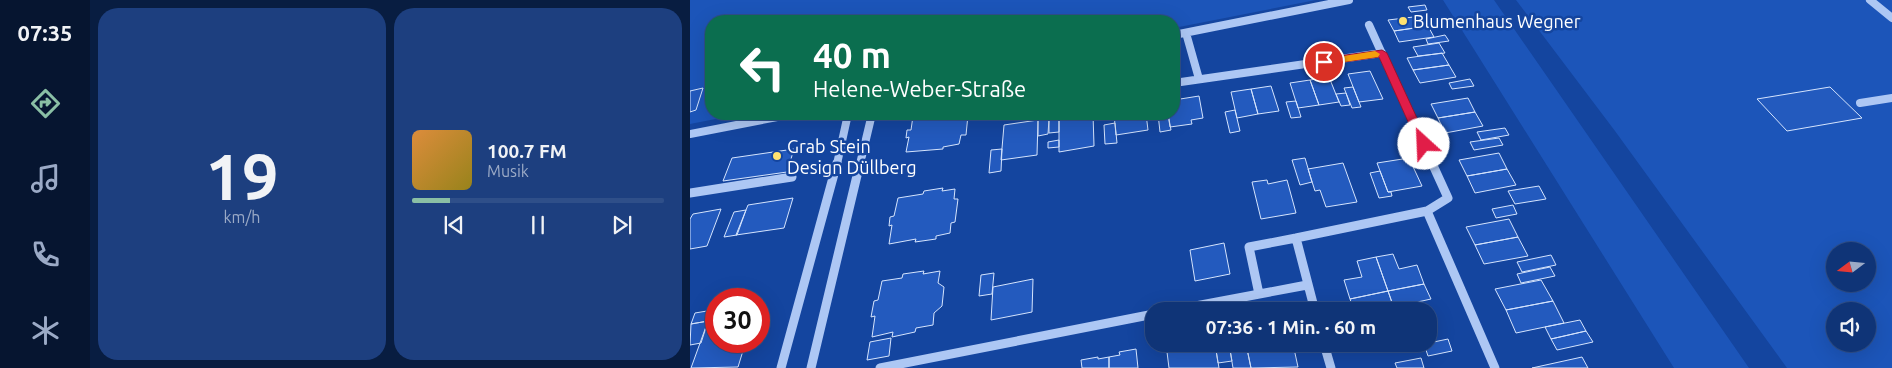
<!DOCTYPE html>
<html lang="de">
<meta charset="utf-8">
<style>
:root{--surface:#0f3477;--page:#1d3f7f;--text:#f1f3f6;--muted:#9baac6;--line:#2f4f89;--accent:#8abfa5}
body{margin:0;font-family:Ubuntu,sans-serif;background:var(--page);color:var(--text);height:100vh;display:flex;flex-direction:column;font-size:19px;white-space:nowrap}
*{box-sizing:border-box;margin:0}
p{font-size:16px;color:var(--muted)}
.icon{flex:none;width:28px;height:28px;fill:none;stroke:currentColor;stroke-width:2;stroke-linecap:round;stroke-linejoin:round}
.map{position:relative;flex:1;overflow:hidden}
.details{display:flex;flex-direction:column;gap:8px;padding:8px;background:#081d41;width:600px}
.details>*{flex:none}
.top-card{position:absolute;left:15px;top:15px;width:475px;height:105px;border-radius:20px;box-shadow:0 5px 20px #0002,0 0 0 1px var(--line);background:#0b6e4f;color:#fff;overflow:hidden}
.needle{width:32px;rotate:254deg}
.tools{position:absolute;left:1136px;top:242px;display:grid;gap:10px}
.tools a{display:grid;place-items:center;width:50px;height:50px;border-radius:50%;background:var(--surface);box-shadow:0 5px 20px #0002,0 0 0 1px var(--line);font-size:25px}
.speed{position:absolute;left:15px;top:288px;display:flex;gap:10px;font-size:25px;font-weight:700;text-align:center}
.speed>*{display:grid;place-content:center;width:65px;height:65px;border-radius:50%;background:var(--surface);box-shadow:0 5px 20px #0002,0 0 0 1px var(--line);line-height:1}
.speed .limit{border:8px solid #d22;background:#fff;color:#111}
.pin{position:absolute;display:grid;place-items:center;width:42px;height:42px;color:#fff;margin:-21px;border:2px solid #fff;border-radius:50%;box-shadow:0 1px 5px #0007}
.me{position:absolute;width:55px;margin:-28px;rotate:335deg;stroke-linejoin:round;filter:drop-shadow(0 0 4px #0008)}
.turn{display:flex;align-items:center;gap:18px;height:105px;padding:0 25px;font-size:22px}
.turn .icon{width:65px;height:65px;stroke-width:2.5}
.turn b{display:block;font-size:35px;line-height:42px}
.details .card{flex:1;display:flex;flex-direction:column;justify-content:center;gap:8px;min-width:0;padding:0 18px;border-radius:20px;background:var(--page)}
.details .dial{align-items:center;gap:0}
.dial b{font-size:65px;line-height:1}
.song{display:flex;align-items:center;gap:15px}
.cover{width:60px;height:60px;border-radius:8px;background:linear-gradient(135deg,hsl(30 70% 55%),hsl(50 70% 35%))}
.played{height:5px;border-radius:2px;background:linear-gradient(90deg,var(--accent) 15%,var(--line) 15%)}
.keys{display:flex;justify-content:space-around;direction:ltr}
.details .tiles{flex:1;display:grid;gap:8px;grid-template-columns:repeat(2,1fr)}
.trip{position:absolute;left:455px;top:302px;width:292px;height:50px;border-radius:20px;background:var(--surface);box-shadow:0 5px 20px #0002,0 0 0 1px var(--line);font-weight:700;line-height:50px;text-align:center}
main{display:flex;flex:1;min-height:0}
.menu{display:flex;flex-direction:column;width:90px;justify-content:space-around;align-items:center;background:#061530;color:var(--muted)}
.menu .icon{width:35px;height:35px}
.menu .on{color:var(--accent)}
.menu b{font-size:22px;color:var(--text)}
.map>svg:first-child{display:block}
.green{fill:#1c55b9;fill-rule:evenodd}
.building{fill:#235abe;stroke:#d5e4fd}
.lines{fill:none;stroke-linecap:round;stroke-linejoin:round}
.minor-far1{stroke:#adc7f4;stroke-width:8}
.minor{stroke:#adc7f4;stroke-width:9}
.route{fill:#e11d48;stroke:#92132f}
.slow{fill:#f59e0b}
.poi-dot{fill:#ffe270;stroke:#14459f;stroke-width:2}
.labels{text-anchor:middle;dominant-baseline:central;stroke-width:5;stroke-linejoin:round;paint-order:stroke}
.poi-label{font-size:18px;fill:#fff;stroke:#14459f;text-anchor:start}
</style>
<main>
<nav class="menu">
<b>07:35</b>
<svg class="icon on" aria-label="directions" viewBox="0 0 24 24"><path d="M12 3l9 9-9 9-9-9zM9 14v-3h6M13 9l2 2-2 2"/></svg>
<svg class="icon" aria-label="music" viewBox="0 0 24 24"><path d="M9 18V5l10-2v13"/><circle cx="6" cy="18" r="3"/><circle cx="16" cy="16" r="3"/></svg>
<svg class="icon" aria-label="phone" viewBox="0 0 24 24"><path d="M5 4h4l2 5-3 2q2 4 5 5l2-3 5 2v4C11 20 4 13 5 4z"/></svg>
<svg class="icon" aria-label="climate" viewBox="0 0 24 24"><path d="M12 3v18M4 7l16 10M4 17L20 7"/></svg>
</nav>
<section class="details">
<div class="tiles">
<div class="card dial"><b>19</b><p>km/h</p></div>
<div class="card">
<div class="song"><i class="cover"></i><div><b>100.7 FM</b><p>Musik</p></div></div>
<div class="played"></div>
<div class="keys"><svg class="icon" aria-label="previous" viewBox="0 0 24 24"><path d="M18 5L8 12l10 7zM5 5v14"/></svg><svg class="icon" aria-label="pause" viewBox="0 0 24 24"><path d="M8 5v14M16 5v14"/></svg><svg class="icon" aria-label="next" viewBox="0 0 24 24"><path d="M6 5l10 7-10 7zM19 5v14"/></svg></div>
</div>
</div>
</section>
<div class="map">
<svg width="1202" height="368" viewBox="0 0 1202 368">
<rect width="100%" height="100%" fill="#14459f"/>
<path class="green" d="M0 0H626L484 28V21H21V114H51L0 124Z
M753 0H804L1059 368H984Z
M826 0H1202V368H1097L925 131ZM1145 251H1178V284H1145ZM1145 311H1178V344H1145Z"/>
<path class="building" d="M735 5 737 10 721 12 718 7Z
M732 16 738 26 704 31 698 20Z
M738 26 744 37 709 42 704 31Z
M755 35 759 41 738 44 736 39Z
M749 43 755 53 728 56 723 47Z
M752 53 759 65 723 70 717 58Z
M759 65 766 77 730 83 723 70Z
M680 71 693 99 669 102 658 74Z
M639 77 649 102 629 105 620 80Z
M780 79 784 86 762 89 759 83Z
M620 80 629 105 608 108 600 83Z
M581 86 589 111 568 114 561 89Z
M663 87 671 107 662 108 654 88Z
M1140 87 1172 118 1097 131 1067 99Z
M13 88 6 110 0 112V91Z
M561 89 568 114 547 118 541 92Z
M656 93 660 105 651 106 646 94Z
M509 96 513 118 501 120 502 124 480 127 478 114H484V100Z
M778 98 785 112 748 118 741 104Z
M606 101 611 117 601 118 596 102Z
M545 110 550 131 540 133 535 112Z
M785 112 793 126 755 133 748 118Z
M235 114 278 115 276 135H271L269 144 253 147V149L216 152 219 137 216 138 217 130H221L223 116Z
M377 114 382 115 403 114 404 146 369 152V115Z
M424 114H456L458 130 426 135Z
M468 114H478L481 130 470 132Z
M369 117V132L359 133V119Z
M359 119 358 134 348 136V120Z
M348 120 347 155 311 160 314 125Z
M425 123 427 143 415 144 414 125Z
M815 128 819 135 791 140 787 132Z
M809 138 813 145 784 150 780 142Z
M369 140V147L358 148V142Z
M104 149 97 172 33 181 42 158Z
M312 149 311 171 299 173 301 150Z
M809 153 817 169 777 176 769 160Z
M615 158 622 182 610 185 602 160Z
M719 158 732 186 698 192 687 163Z
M653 163 667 202 636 207 630 190 625 191 618 169Z
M817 169 826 185 785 193 777 176Z
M690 171 698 192H701L702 196 689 198 680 173Z
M577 180 578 184 597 180 606 213 571 219 562 182Z
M849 186 856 199 825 204 818 191Z
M253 188 252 191 265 189 264 199H268L265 222 261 223 260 233 246 236V239L225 242 226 239 199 244 202 225 199 226 200 217 204 216 208 198 233 194 234 191Z
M103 198 94 228 46 235 58 205Z
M823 205 827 214 806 218 802 209Z
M31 209 17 246 0 249V219L3 214Z
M56 210 47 235 34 237 44 212Z
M819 219 828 237 785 245 776 227Z
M828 237 838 256 794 264 785 245Z
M534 243 540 274 505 281 500 250Z
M703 254 709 269 727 265 734 284 698 291 686 257Z
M861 255 866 265 832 272 827 262Z
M686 257 698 291 660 299 654 280 672 277 667 261Z
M860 267 865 276 831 283 827 274Z
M234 271 233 274 250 271 248 283 254 287 252 306 244 313 243 325 226 328 225 332 202 337 203 332 182 337 185 316 181 317 184 301 188 300 192 281 212 278 213 274Z
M304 273 302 294 289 296 291 275Z
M343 279 342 312 301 320 303 287Z
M851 280 863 301 816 310 805 289Z
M734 284 741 299 723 303 726 311H705L698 291Z
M698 291 705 311H664L660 299Z
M863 301 874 323 826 333 816 310Z
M23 310 18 321 1 324 5 313Z
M26 320V341H56L48 367 1 368 18 321Z
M890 320 896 331 861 339 855 327Z
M18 321 11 343 0 345 1 324Z
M896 331 903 342 867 350 861 339Z
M201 338 199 356 177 360 180 342Z
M758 339 762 351 738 356 734 344Z
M476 344H525L529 368H479Z
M525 344H539L542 361 528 363Z
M539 344H556L561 368H543Z
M556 344H603L608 367 561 368Z
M446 349 448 368H419V357L430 355 429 352Z
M408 357V359L419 357V368H392L391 360Z
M892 357 898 368H842Z
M731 358 734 368H707L705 363Z"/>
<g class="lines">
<path class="minor-far1" d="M1180 0 1202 18
M679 25 742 164
M496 33 509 79
M484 35 659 0
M484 83 692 53
M1170 103 1202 98
M0 134 103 114
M147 164 158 114
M170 164 182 114"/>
<path class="minor" d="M0 193 102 177
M737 211 758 198 742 163
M569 294 559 247 606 238
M479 311 617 285
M625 311 606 238 737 211 805 368
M634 344 641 368
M91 368 147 163
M121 368 170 163
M190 368 464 314"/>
</g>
<path class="route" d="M692 50 697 53 739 144 737 147 734 148 728 144 689 57 634 65 629 62 634 58Z"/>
<path class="slow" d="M685 51 690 54 688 57 654 62 649 59 654 56Z"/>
<g class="poi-dot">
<circle cx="713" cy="21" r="5"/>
<circle cx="87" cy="156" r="5"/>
</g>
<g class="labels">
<g class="poi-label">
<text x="723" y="21">Blumenhaus Wegner</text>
<text x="97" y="146">Grab Stein<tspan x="97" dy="21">Design Düllberg</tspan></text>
</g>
</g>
</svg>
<div class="tools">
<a><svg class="needle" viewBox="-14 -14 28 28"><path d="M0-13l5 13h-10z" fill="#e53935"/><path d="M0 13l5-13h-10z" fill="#9baac6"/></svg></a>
<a><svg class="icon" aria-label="sound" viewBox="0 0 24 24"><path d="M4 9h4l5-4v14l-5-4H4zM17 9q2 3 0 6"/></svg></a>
</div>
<div class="speed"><div class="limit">30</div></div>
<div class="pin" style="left:634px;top:62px;background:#d93025"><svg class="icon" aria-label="arrive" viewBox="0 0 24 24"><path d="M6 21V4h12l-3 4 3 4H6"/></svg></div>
<svg class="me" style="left:734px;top:144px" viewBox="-20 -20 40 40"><circle r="19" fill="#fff"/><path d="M0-13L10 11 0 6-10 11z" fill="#e11d48"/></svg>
<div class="trip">07:36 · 1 Min. · 60 m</div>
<div class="top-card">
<div class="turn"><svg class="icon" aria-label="left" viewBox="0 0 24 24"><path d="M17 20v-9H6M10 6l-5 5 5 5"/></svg><div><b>40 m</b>Helene-Weber-Straße</div></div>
</div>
</div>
</main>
